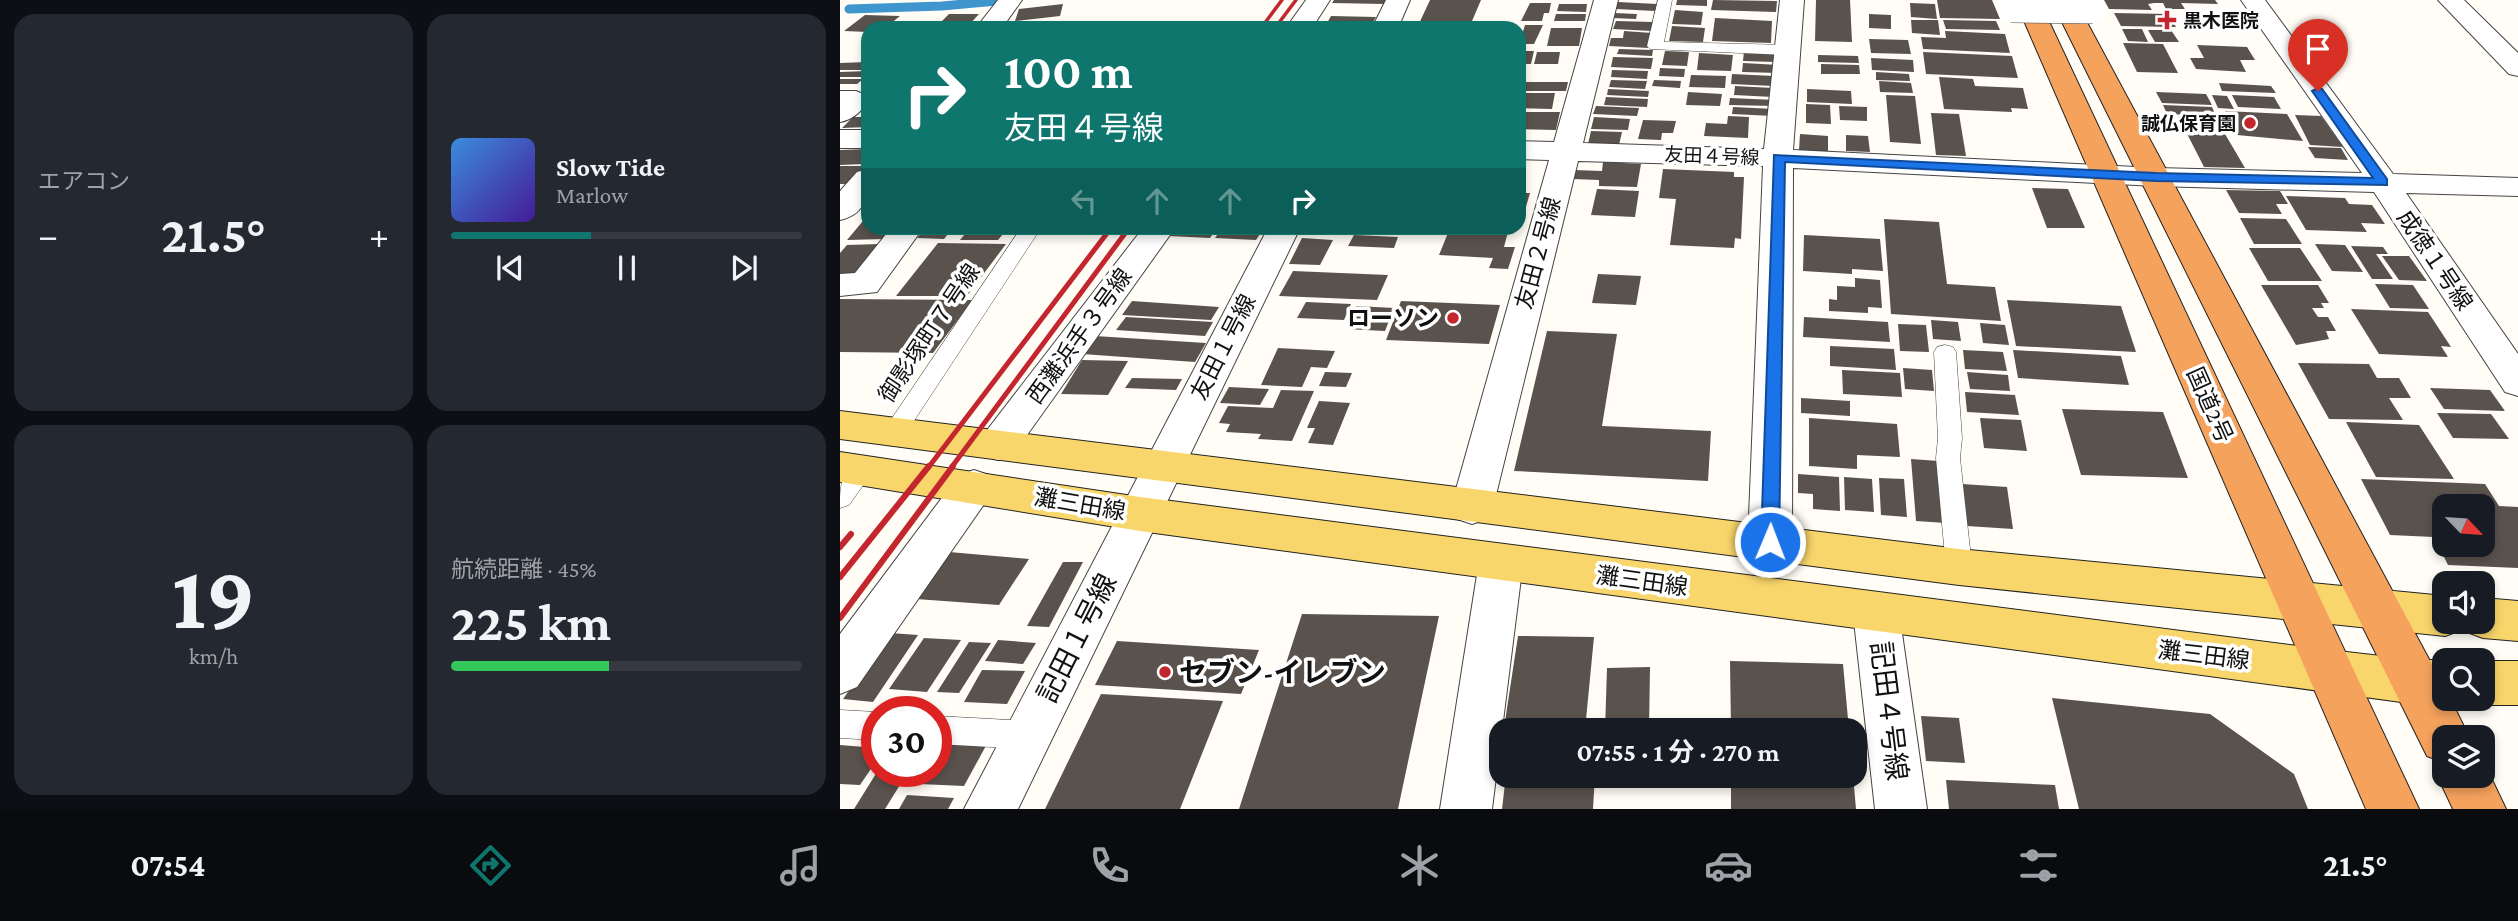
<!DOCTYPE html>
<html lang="ja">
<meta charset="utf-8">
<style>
:root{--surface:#171b24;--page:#242831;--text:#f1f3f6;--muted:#9ea1a6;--line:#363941;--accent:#0f766e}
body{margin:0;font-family:"Crimson Pro","Noto Sans JP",serif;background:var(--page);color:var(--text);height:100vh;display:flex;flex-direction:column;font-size:26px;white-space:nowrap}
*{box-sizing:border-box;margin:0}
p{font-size:23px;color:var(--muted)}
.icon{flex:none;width:38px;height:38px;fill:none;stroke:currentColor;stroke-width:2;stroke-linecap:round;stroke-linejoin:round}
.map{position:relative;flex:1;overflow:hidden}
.details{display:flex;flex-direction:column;gap:14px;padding:14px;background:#0d0f14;width:840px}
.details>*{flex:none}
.top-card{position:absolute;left:21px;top:21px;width:665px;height:214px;border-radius:21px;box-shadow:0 4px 10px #0003;background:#0f766e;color:#fff;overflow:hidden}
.needle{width:46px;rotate:115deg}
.buttons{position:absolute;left:1592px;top:494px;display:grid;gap:14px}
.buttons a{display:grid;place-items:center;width:63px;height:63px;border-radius:14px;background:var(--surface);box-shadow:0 4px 10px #0003;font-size:35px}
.speed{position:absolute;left:21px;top:696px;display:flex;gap:14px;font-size:35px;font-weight:700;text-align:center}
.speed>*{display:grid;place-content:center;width:91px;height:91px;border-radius:50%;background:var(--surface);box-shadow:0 4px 10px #0003;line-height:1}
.speed .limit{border:10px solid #d22;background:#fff;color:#111}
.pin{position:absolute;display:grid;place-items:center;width:60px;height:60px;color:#fff;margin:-72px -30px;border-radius:50% 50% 50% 0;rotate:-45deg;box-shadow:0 0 7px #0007}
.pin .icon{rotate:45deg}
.me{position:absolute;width:77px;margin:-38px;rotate:1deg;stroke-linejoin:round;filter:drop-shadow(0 0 5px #0008)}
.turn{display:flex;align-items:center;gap:24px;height:147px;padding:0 28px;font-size:32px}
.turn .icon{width:91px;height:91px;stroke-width:2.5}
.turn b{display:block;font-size:49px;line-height:60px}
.lanes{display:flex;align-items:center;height:66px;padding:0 28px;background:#0003;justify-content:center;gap:35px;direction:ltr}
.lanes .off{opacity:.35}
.big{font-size:52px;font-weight:700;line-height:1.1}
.details .tile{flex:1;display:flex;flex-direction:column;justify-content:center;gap:10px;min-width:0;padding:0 24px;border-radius:21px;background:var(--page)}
.details .dial{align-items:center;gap:0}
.dial b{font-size:91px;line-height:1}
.song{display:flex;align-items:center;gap:21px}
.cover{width:84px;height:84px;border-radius:10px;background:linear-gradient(135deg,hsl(210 70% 55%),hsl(260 70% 35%))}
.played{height:7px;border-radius:4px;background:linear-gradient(90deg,var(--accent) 40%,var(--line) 40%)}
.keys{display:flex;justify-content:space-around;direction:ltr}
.heat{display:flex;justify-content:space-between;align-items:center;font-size:38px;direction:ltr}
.charge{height:10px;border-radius:5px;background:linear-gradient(90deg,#34c759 45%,var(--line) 0)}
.details .tiles{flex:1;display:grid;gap:14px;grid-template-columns:repeat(2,1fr)}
.trip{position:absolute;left:649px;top:718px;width:378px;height:70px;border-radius:21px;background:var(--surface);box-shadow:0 4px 10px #0003;font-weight:700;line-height:70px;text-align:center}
.dock{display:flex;height:112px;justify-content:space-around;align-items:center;background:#090b0e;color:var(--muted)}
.dock .icon{width:49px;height:49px}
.dock .active{color:var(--accent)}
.dock b{font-size:32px;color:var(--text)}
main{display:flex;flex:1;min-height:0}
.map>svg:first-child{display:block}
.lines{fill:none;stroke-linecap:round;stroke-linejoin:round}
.stream{stroke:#3f96cf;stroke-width:9}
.building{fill:#5a524d;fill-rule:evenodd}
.lane-casing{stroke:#444;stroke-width:1}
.street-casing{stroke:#444;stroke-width:2}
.primary-casing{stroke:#222;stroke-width:2}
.highway-casing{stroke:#222;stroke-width:2}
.lane{fill:#fff;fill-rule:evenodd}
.street{fill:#fff;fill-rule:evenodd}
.primary{fill:#f9d66b;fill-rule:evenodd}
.highway{fill:#f5a25d;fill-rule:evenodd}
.rail-far2{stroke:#c4262e;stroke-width:3.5}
.rail-far1{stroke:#c4262e;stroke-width:5}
.rail{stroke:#c4262e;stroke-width:6}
.street-bridge-casing{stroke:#444;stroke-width:28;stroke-linecap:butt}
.street-bridge{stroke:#fff;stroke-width:27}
.route{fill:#1a73e8;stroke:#114b97;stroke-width:2}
.poi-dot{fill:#c4262e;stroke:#fff;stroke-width:2.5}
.labels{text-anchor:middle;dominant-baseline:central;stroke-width:7;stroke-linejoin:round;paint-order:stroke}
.far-poi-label{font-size:19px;font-weight:bold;fill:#111;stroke:#fff;text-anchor:start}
.far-street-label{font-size:19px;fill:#111;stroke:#fff}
.street-label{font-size:23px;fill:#111;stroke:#fff}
.poi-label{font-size:23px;font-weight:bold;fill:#111;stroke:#fff;text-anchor:end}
.near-street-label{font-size:28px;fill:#111;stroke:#fff}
.near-poi-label{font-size:28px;font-weight:bold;fill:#111;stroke:#fff;text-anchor:start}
</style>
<main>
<section class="details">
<div class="tiles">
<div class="tile"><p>エアコン</p>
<div class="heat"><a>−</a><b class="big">21.5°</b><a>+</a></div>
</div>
<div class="tile">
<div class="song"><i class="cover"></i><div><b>Slow Tide</b><p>Marlow</p></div></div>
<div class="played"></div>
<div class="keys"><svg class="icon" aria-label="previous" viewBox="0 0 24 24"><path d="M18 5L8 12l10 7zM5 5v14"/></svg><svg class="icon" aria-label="pause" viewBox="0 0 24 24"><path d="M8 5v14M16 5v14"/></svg><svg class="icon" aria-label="next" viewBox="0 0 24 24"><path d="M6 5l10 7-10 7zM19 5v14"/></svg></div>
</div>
<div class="tile dial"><b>19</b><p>km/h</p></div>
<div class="tile"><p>航続距離 · 45%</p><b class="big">225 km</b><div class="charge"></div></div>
</div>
</section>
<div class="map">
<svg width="1678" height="809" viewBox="0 0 1678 809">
<rect width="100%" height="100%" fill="#fffdf5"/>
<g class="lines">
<path class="stream" d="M9 9 102 6 168 0"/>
</g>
<path class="building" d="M494 0H546L544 4 492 3Z
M590 0H641L629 28H577Z
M837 0H867V6L836 5Z
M873 0 937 1 936 12 871 10Z
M976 0H1010L1012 42 975 41Z
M1097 0H1152L1160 19 1100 18Z
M1264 0H1375L1378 4 1341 3 1345 9H1326L1323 3H1314L1308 4 1312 10 1269 9Z
M778 2 817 4 815 11 776 9Z
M690 3H711L709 13H704L702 21H681Z
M1070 3 1095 4 1097 19 1071 17Z
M223 4 220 16 175 21 179 9Z
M719 4H747L746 12 717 11Z
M835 10 863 12 861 25 832 24Z
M774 13 797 14 796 19 773 18Z
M1274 13 1328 14 1336 27 1281 26Z
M109 14H139L128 26H97Z
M716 14H746L745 21H714Z
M1029 14 1051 15V29L1029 28Z
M25 15 60 16 45 28H28V32L4 31Z
M491 16 536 17 531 26 486 25Z
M875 18 932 21 931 43 872 41Z
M1071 20H1098L1100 35 1072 33Z
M1103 20 1156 21 1160 30 1106 29Z
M776 21 813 22 812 31 773 29Z
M685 25H703L694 44H679V35H682Z
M832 26 865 28 863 42 829 41Z
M711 28H742L739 46H707Z
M1282 29H1302L1308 42 1288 41Z
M1308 30H1331L1339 42H1315Z
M784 31 812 33 809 48 769 46 771 38H783Z
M1105 31 1165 34 1170 53 1083 49 1081 37 1106 38Z
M1029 39 1068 40 1071 54 1031 53Z
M1283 43 1323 44 1338 73 1297 72Z
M1357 45 1407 47 1415 60H1400L1406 72 1356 69 1350 58H1364Z
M779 49 813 50 812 56 777 54Z
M679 51H694L691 64H679Z
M825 51 849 52 847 66 822 65Z
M904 51 935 53V62L903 61Z
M697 52H720L718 64H694Z
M1083 52 1172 56 1178 78 1086 74Z
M859 53 893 55 891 71 857 70Z
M978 55 1018 56 1019 63 978 62Z
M773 57 813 58 811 69 771 67Z
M1031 58 1073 60 1074 72 1032 70Z
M28 62V70H0V63Z
M903 63 939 65 938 73 902 72Z
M981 64 1019 65 1020 74H981Z
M820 68 845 69 844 77 819 76Z
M772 70 808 71 807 79 771 77Z
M28 71 26 77H0V72Z
M1036 72 1069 74 1070 81 1036 80Z
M892 74 934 76V86L891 84Z
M851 75 886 76 885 88 849 87Z
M1099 77 1133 79 1135 86 1183 88 1188 109 1171 108 1172 112 1104 109Z
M0 79H23L17 84H0Z
M771 80 807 81 805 89 769 87Z
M814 80 841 81 840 88 812 86Z
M1039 81 1071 83 1073 93 1040 92Z
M686 82H728L726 91H684Z
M1379 83 1431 86 1436 93 1382 91Z
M895 86 933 88V97L894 95Z
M768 89 809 91 808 97 767 95Z
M967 89 1011 91 1012 104 967 102Z
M848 92 882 94 880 106 846 105Z
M1316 92 1366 94 1372 105 1322 103Z
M682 93H715L712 109 679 108Z
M1046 95 1075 96 1081 144 1050 142Z
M1372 95 1387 96 1394 109 1378 108Z
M1392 95 1434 97 1441 109 1398 107Z
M766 97 808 99 807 107 764 105Z
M890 98 936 100 935 106 889 105Z
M966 104 990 105 991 124 966 123Z
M1323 105 1372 107 1376 116 1327 114Z
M756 106 799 108 797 116 753 114Z
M999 106 1027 107V121L1000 120Z
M893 107 934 109 933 116 892 114Z
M1385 111 1447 114 1463 141 1397 135Z
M683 112H720L716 130 679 129Z
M1091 113 1119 114 1126 156 1096 155Z
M1455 115 1481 116 1503 147 1470 145Z
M888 116 909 117 908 138 864 136 866 123 887 124Z
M1338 116 1375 117 1405 168 1364 167Z
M13 117H28V127L2 128Z
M754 117 790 119 788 130 751 129Z
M803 120 836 121 833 133H822L821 140 798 139Z
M751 131 782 132 779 145 748 144Z
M960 134 988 136V152L959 150Z
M1006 135 1028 136 1030 152 1006 151Z
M1468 147 1501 148 1508 160 1475 158Z
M28 149V162L25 164 0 165V150Z
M763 162 801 164 797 187 759 186V180L732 179 734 170 762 171Z
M0 166H25L8 184H0Z
M823 169 894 172V177H904L901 239 895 238 894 248 830 245 836 199 819 198Z
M679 173H686L680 193H690L685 210H679Z
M1192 188 1228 189 1245 228H1207Z
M757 189 799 191 795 217 751 215Z
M1386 190 1440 191 1448 204H1436L1442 214 1399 213Z
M1446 196 1505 198 1509 204 1532 205 1545 224 1521 223 1527 232 1466 230Z
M28 215V228H54L45 239 7 240Z
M1400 218 1446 219 1462 244H1414Z
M1044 219 1099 222 1107 284 1155 287 1161 321 1051 314Z
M86 228H113L104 239 77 238Z
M130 228H168L158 240H120Z
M335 228H377L370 238 329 236Z
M382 228H424L416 240 375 238Z
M610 228H669L664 247H675L668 269 649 268 653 258 599 255Z
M514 235 558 237 554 248 508 246Z
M964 235 1040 239 1043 271 1012 269V274L963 271Z
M462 238 493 240 480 265 449 264Z
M98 243 166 244 127 296H56Z
M40 244 15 274 0 275V253L7 245Z
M1475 244 1505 245 1523 272 1492 271Z
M1511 246 1543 247 1548 254H1536L1553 279H1532Z
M1409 248H1460L1482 281H1428Z
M1542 256H1569L1587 281 1559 280Z
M453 271 548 275 537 300 439 296Z
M758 274 801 276 796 305 752 303Z
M1015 278 1040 280 1042 308 1028 307V313L989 311V299L997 300V286L1015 287Z
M1535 284 1573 285 1589 309 1550 308Z
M1421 285H1478L1489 303H1481L1484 308H1472L1478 317H1488L1496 331H1486L1489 339 1456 345Z
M0 299 133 300 93 353 0 352Z
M1167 300 1281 306 1296 352 1176 346Z
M292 301 379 307 371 320 282 315Z
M561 301 660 305 649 344 546 340Z
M466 302 511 304 504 320 457 318Z
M516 306 554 308 545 331 507 329Z
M1511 309 1588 312 1611 347 1601 346 1608 357 1539 354Z
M286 317 373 322 365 336 276 330Z
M964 317 1048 322 1050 342 963 337Z
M1091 320 1118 322 1121 341 1093 339Z
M1140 323 1165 325 1169 345 1143 343Z
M1058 324 1086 325 1089 352 1060 351Z
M707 331 777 334 762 426 871 431 868 481 674 471Z
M255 336 366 343 355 362 242 354Z
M990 346 1054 349 1056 370 990 366Z
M438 348 495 351 487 368 471 367 462 387 421 385Z
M1123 350 1163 352 1167 371 1125 369Z
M1173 350 1281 356 1289 385 1178 378Z
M242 360 288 361 268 395 221 394Z
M1458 363 1529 364 1537 378H1559L1571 398H1549L1563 420 1489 419Z
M1063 368 1092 370 1094 391 1065 389Z
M1002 370 1060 373 1062 397 1003 394Z
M485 372 512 373 506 387 479 386Z
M1127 372 1168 375 1170 391 1130 389Z
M292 378 342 379 336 390 285 388Z
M389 387 429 389 420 405 380 403Z
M1590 388 1650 390 1665 411 1604 409Z
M441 390 474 391 452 441 418 439 421 434 386 432 390 424 379 423 388 406 433 408Z
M1125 392 1175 395 1179 415 1127 412Z
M961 398 1010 401V416L961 413Z
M479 401 510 403 493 445 468 443 475 428H467Z
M1222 409 1323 412 1348 478 1241 475Z
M1597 413 1651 414 1669 439 1613 438Z
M969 418 1057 424 1060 457 1017 455V469L969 466Z
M1140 418 1181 420 1187 451 1144 448Z
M1506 422 1579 425 1614 479 1536 477Z
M1071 459 1099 461 1106 523 1076 521Z
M958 474 999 477 1000 511 973 509V494L958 493Z
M1004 477 1032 479 1034 512 1005 510Z
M1039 478 1064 479 1067 517 1041 515Z
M1521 479 1645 484 1659 506 1678 507V568L1608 565 1594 537 1550 535ZM1605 506H1643V544H1605Z
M1122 484 1167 487 1173 529 1127 526Z
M109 552 189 559 159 605 76 599Z
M223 562H243L209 627 187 626Z
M462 614 599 616 558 809H399Z
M50 633 78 635 33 702 3 699Z
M678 636 754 637 745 730 664 728Z
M84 638 121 640 87 692 49 689Z
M158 640 196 643 183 664 145 661Z
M277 641 419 650 401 694 255 685Z
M129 642 151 643 119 693 97 692Z
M890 661 1003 664 1009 730H891Z
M810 667 809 730H765L767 668Z
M142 670 185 671 167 704 124 702Z
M261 694 383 701 340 809H205Z
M1212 698 1370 714 1454 774 1468 809H1239Z
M1081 716 1119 718 1125 763 1086 761Z
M105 740 148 742 124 786 79 784 86 772H96V754Z
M0 745 37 748V760L20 785 0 784Z
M37 772H68L45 809H14Z
M666 775H755L753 809H662Z
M891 775H1013L1016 809H891Z
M1106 780 1215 785 1219 809H1109Z
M67 795 114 798 108 809H59Z"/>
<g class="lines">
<defs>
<path id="lane" d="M818 0H832L824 42 947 45 955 50 947 55 810 49 807 46Z
M181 228H201L62 439 54 442 46 439 42 433 46 427Z
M1105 345 1113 347 1116 352 1122 438 1120 458 1132 567 1128 575 1119 578 1110 575 1106 567 1096 458 1098 438 1094 352 1097 347Z
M22 461 31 463 34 470 9 505 0 508C0 488 0 468 22 461Z
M0 710 37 712V740L0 738Z
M96 716 188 721 198 725 203 735 198 745 188 749 96 744Z"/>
<path id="street" d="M158 0H182L162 28H136Z
M466 0H490L472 28H446Z
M546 0H570L558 28H532Z
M754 0H778L743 143 924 149 940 0H964L953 150 1316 168 1522 173 1401 0H1425L1553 174 1678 178V196L1566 193 1678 354V396L1665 392 1534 192 1316 186 953 168 952 542 945 554 930 560 915 554 908 542 923 166 738 161 653 507 647 519 632 524 617 519 611 507 709 160 679 159V141L714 142Z
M1598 0H1624L1678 53V76L1669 74Z
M0 91H16L28 96C27 109 12 120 0 122Z
M0 130H28V148H0Z
M28 169C28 193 28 214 0 220V191L17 172Z
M51 228H83L37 292 0 296V274L15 273Z
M303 228H335L172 456 158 460 144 456 138 445 144 434Z
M428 228H460L178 809H124Z
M134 470 149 475 155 486 149 497 17 687 0 694V634L119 475Z
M661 544 677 549 683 562 652 809H600L639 562 645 549Z
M1036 592 1052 598 1059 612 1087 809H1035L1013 612 1020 598Z"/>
<path id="primary" d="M0 411 1119 549 1605 596V621H1643V598L1678 601V641L1643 638 1627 632 1623 625 1621 630 1605 636 1119 585 0 439Z
M0 452 300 497 1489 650 1576 660H1605V698H1620L1605 704H1576L300 531 0 482Z
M1643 661H1678V705H1643L1626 698H1643Z"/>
<path id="highway" d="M1175 0H1199L1579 809H1526Z
M1211 0H1235L1605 689V698H1610L1629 737H1605V775H1643V761L1666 809H1613L1597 775 1603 762 1587 756Z"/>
</defs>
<use href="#lane" class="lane-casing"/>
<use href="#street" class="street-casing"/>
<use href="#primary" class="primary-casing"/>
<use href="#highway" class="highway-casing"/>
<use href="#lane" class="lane"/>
<use href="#street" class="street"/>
<use href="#primary" class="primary"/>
<use href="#highway" class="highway"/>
<path class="rail-far2" d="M421 28 442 0
M435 28 456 0"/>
<path class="rail-far1" d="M88 468 271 228
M111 468 289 228"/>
<path class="rail" d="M0 547 11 534
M0 577 89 466
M0 618 113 466"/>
<defs>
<path id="street-bridge" d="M1171 9 1253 10"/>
</defs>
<use href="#street-bridge" class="street-bridge-casing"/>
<use href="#street-bridge" class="street-bridge"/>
</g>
<path class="route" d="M1478 88 1482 89 1547 179V185L1316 181 945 162 939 542 936 547 930 549 923 547 921 542 934 155 1316 173 1533 178 1472 91Z"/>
<g class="poi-dot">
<path d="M1323.5 9.5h7v7h7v7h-7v7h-7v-7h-7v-7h7z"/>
<circle cx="1410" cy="123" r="7"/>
<circle cx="613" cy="318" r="7"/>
<circle cx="325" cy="672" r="7"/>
</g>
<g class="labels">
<g class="far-poi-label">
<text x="1343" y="20">黒木医院</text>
<text x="1396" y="123" text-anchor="end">誠仏保育園</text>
</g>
<g class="far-street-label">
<text transform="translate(872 156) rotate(2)">友田４号線</text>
</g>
<g class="street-label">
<text transform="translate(698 253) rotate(-75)">友田２号線</text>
<text transform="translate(1595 260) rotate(56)">成徳１号線</text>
<text transform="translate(89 333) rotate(-56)">御影塚町７号線</text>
<text transform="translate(239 336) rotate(-54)">西灘浜手３号線</text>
<text transform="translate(383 347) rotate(-63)">友田１号線</text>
<text transform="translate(1370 405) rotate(66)">国道2号</text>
<text transform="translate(240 504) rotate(10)">灘三田線</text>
<text transform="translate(802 581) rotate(8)">灘三田線</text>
<text transform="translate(1364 655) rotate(7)">灘三田線</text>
</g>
<g class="poi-label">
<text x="599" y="318">ローソン</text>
</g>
<g class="near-street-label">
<text transform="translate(237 638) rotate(-63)">記田１号線</text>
<text transform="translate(1049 711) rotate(83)">記田４号線</text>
</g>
<g class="near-poi-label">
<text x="339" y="672">セブン-イレブン</text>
</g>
</g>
</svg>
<div class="buttons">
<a><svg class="needle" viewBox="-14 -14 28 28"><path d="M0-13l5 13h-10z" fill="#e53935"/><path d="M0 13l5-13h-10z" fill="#9ea1a6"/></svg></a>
<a><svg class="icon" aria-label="sound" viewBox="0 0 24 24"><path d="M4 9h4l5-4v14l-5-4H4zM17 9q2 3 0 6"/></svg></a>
<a><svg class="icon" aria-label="search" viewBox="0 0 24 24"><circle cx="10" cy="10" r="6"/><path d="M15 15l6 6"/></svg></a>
<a><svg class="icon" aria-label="layers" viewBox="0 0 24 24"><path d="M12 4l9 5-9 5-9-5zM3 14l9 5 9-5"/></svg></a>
</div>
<div class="speed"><div class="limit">30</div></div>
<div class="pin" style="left:1478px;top:91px;background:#d93025"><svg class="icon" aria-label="arrive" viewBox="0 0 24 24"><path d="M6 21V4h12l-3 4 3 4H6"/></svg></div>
<svg class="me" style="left:930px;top:542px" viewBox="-20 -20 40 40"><circle r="17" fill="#1a73e8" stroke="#fff" stroke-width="3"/><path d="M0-11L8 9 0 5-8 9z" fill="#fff"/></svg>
<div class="trip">07:55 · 1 分 · 270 m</div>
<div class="top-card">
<div class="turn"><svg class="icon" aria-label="right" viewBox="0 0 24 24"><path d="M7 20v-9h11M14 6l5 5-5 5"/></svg><div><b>100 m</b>友田４号線</div></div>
<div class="lanes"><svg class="icon off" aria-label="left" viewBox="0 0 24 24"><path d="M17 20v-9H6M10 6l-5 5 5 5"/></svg><svg class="icon off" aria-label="ahead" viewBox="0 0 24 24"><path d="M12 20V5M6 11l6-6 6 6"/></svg><svg class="icon off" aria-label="ahead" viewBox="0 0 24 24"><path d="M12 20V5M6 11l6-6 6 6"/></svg><svg class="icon" aria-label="right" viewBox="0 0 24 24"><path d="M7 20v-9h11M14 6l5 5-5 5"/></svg></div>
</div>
</div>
</main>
<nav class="dock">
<b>07:54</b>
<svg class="icon active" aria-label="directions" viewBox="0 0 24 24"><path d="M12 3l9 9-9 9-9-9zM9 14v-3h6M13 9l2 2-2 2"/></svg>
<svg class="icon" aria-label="music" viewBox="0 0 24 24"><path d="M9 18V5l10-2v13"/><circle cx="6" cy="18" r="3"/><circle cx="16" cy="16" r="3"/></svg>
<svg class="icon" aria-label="phone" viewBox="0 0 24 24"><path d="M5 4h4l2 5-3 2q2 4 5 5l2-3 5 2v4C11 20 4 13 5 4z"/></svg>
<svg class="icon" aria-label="climate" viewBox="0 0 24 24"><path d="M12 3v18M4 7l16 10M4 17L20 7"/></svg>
<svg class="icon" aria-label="car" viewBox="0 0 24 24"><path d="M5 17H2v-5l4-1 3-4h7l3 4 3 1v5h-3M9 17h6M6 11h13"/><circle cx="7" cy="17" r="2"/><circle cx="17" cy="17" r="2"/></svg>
<svg class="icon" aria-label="filters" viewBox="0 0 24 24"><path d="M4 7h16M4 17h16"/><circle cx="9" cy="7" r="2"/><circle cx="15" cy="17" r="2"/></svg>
<b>21.5°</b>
</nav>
